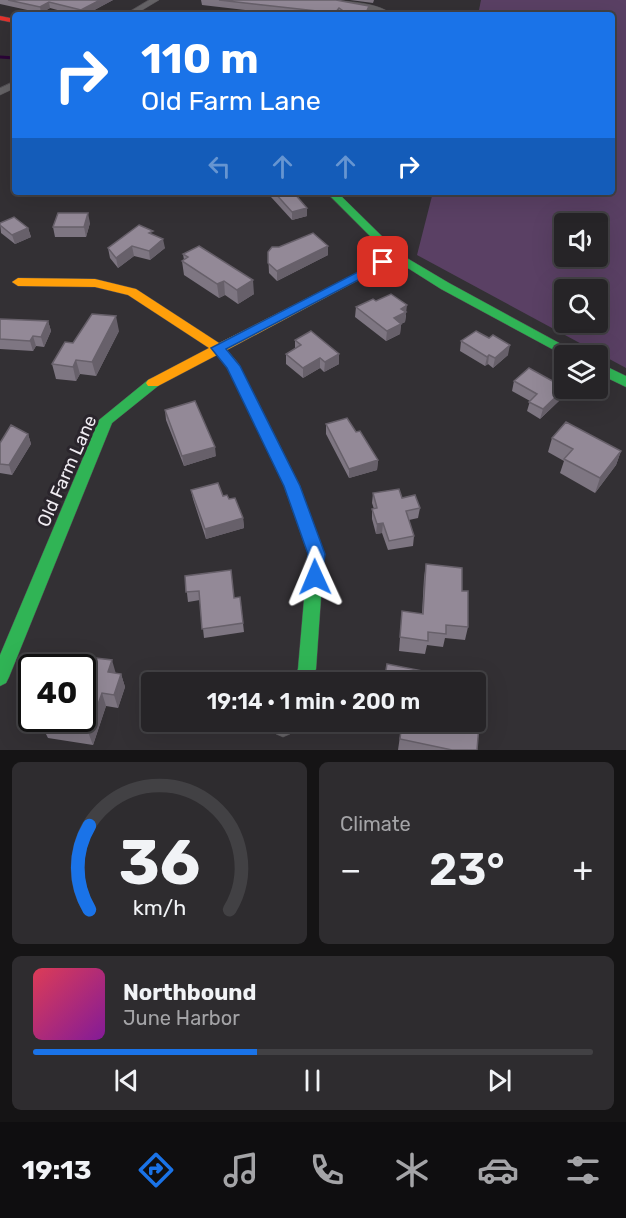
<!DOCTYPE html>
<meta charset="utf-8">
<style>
:root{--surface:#262427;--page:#2e2c2f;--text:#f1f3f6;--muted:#a4a4a7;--line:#424144;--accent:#1a73e8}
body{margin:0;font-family:Rubik,sans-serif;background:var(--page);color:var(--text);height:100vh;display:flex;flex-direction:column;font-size:22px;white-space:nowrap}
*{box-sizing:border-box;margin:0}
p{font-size:20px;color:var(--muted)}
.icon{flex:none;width:33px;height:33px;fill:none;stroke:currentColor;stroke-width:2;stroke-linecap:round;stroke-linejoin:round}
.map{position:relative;height:750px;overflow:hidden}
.details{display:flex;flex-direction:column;gap:12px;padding:12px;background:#151415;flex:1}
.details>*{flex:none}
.hud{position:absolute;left:12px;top:12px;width:603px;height:183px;border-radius:6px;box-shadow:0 6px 24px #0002,0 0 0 2px var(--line);background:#1a73e8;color:#fff;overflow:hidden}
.controls{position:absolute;left:554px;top:213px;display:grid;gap:12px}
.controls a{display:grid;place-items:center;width:54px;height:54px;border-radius:6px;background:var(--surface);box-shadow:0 6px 24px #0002,0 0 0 2px var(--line);font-size:30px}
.speed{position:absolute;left:18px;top:654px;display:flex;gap:12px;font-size:30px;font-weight:700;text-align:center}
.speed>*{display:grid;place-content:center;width:78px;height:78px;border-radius:50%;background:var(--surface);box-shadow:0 6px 24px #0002,0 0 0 2px var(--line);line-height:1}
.speed .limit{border:3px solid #111;border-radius:9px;background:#fff;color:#111}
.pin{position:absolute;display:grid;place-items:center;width:51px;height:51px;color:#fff;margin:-26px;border-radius:12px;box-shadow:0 3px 9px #0006}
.me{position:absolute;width:66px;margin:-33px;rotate:359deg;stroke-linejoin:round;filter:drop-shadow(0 0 4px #0008)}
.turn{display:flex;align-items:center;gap:21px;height:126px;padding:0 30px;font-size:27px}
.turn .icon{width:78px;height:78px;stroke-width:2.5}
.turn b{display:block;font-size:42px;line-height:51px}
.lanes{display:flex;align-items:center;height:57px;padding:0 30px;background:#0003;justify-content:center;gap:30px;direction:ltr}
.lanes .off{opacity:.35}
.big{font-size:45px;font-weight:600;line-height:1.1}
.details .tile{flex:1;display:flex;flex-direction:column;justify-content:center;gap:9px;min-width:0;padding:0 21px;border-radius:9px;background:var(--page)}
.details .dial{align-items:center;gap:0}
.dial svg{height:156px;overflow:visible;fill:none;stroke:var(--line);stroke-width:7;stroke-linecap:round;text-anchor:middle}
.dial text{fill:var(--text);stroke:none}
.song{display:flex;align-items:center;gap:18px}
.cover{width:72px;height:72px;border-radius:9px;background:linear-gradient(135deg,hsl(350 70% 55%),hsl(290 70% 35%))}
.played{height:6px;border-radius:3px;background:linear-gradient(90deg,var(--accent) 40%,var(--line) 40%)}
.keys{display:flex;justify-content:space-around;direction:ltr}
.heat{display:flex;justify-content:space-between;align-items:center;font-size:33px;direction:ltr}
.details .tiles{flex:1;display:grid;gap:12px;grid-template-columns:1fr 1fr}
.tile:last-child{grid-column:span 2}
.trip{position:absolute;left:141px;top:672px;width:345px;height:60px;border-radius:6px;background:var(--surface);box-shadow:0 6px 24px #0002,0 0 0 2px var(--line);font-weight:600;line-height:60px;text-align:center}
.tab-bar{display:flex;height:96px;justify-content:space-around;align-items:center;background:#0f0e10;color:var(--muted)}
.tab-bar .icon{width:42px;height:42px}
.tab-bar .current{color:var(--accent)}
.tab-bar b{font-size:27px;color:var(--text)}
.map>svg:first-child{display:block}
.green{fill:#5a4064;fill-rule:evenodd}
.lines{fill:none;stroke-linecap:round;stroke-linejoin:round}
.stream{stroke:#2b0537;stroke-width:3}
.street-casing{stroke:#524f53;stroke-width:1}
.fast-casing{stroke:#524f53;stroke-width:1}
.slow-casing{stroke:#524f53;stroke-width:1}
.jam-casing{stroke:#524f53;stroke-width:1}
.street{fill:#656366;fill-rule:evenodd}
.fast{fill:#30b455;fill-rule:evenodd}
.slow{fill:#ff9f0a;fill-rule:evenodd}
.jam{fill:#e5322d;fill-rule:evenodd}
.wall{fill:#7e7682}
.shaded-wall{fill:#67606a}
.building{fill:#938997;stroke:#67606a;stroke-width:1.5}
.route{fill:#1a73e8;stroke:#114b97;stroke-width:1.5}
.labels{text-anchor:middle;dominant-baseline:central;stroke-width:6;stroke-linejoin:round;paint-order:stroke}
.street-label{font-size:18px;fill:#f0ecf2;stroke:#2a252c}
</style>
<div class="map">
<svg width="626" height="750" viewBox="0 0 626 750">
<rect width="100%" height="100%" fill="#333034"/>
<path class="green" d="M481 0H626V368L417 255 433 192H612V15H478ZM564 224H597V256H564ZM564 290H597V322H564Z"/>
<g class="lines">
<path class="stream" d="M0 57 15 58"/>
<defs>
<path id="street" d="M149 0H159L134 15H124Z
M307 0C328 0 379 0 392 15Z
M15 81V88L0 95V88Z
M274 722H296L290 734 283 737 276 734 272 727Z"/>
<path id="fast" d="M326 192H337L400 254 449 283 583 356H565L441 289 392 258Z
M597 362 626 376V387L597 373Z
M153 378 160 383 158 386 112 423 9 677 6 683 0 686V655L99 420 148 380Z
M249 393 256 398 300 486 324 554 316 669 310 682H292L298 669 308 554 284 486 242 398Z"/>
<path id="slow" d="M396 253 402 256 400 258 227 350 238 363 256 398 249 403 244 401 227 368 217 355 158 386H148L146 383 148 380 209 348 128 295 95 287 18 286 12 282 18 278 95 279 136 289 219 343Z"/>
<path id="jam" d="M0 16 15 19V23L0 20Z"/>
</defs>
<use href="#street" class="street-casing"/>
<use href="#fast" class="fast-casing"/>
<use href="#slow" class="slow-casing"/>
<use href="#jam" class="jam-casing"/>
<use href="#street" class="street"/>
<use href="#fast" class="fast"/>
<use href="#slow" class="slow"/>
<use href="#jam" class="jam"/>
</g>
<path class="wall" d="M0 0H113L85 15H76L50 8 41 13 0 4Z
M201 0H336L369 13 368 15H289L202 5Z
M350 0H374L373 3Z
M260 192H293L307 216 292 220 271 197 263 195Z
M0 223 28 228 31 237 15 244 1 233Z
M90 223 86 237H55L53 227Z
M154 235 165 248 150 260 134 256 118 268 110 258 108 248Z
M268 252 328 255 277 281 269 273Z
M183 254 254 294 238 304 225 295 219 298 184 275 182 261 184 260Z
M376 301 406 315 405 322 401 324 400 334 386 341 355 317 356 307Z
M0 319 48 321 51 331 44 347 36 346 33 351 0 349Z
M119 331 96 376 80 374 76 381 56 379 52 364 73 343Z
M295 340 339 364 324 372 320 368 303 378 286 364V354L295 349Z
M461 341 508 355 493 368 488 364 485 366 460 351Z
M514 381 565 388 562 398 540 419 527 411 530 401 512 391Z
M165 410 216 456 184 466 166 420Z
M326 424 356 432 378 460 377 470 349 478 326 434Z
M28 434 31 444 12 475 0 473V443Z
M552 438 621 451 616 465 595 493 560 473 564 461 548 452Z
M191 490 223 496 229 499 243 518 244 528 206 539 193 499Z
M373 493 402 498 420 508 418 518 409 520 414 536 413 546 388 550 382 533 376 534 372 519V509H374L372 503Z
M426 564 462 591 468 627 465 640 445 638 443 647 427 645 425 654 399 651 402 611 422 614 424 578Z
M185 576 234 598 240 597 244 632 204 638 200 600 188 602Z
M116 673 121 674 125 687 118 708 106 706 93 745 48 738 42 726Z
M402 722 477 750H398Z"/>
<path class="shaded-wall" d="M100 0H113L85 15H82L81 10Z
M49 2 50 8 41 13 40 7Z
M369 6 368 15H365Z
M339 8V15H335V13Z
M307 208V216L292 220V212Z
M88 213 90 223 86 237 84 227Z
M28 228 31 237 15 244 12 235Z
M163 239 165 248 150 260 149 251Z
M132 246 134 256 118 268 116 258Z
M328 246V255L277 281V271Z
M253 280 254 294 238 304 237 290Z
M224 281 225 295 219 298 217 284Z
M407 305 405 322 401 324 400 334 386 341 387 331 394 318 401 309Z
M116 316 119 331 96 376 92 362Z
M48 321 51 331 44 347 41 337Z
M33 336 36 346 33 351 30 341Z
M510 345 508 355 493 368 495 358Z
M339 354V364L324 372 325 362Z
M489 355 488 364 485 366 487 357Z
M320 358V368L303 378V368Z
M76 360 80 374 76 381 73 367Z
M565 388 562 398 540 419 543 409Z
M28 434 31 444 12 475 9 465Z
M215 447 216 456 184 466 182 456Z
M621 451 616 465 595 493 600 478Z
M378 460 377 470 349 478V469Z
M243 518 244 528 206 539 205 529Z
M383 523 382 533 376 534 377 524Z
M112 660 116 674 108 672Z
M121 674 125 687 118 708 114 695Z
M102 693 106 706 93 745 88 732Z"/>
<path class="building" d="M8 0H100L81 10 49 2 40 7Z
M219 0H336L369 6 365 15H349L339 8 335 13Z
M274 192H293L307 208 292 212Z
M58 213H88L84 227H53Z
M14 217 28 228 12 235 0 225V223Z
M139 225 153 231 149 233 163 239 149 251 132 246 116 258 108 248Z
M313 233 328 246 277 271 268 263V252L272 247H279Z
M199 246 253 280 237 290 224 281 217 284 182 261 188 257 183 254Z
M391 294 407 305 401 309 406 312 394 318 401 324 387 331 356 307 373 299 376 301Z
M92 314 116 316 92 362 76 360 73 367 52 364 65 342 73 343Z
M0 319 48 321 41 337 33 336 30 341 0 339Z
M311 331 339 354 325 362 320 358 303 368 286 354 301 345 295 340Z
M476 331 489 338 493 335 510 345 495 358 489 355 487 357 461 341Z
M529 368 565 388 543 409 529 402 537 394 514 381Z
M195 401 215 447 182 456 165 410Z
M347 418 356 432 360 431 378 460 349 469 326 424Z
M566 422 621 451 600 478 564 459 573 449 552 438Z
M11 425 28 434 9 465 0 464V443Z
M218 483 223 496 227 495 229 499 235 498 243 518 205 529 191 490Z
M399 489 402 498 415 495 420 508 406 511 414 536 389 541 383 523 377 524 372 509 377 508 373 493Z
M426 564 462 568V591H468V627L446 625V634L428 632V641L400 637 402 611 423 614Z
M231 570 234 598 240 597 243 623 202 629 199 591 186 592 185 576Z
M69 655 112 660 108 672 121 674 114 695 102 693 88 732 42 726 45 718H82V668H64Z
M387 664 458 678V682H384Z
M402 722H463L479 725 477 750H452L400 739Z"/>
<path class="route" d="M383 259 389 262 387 265 226 349 240 366 300 486 325 554 321 582 315 584 309 582 306 577 308 554 284 486 227 368 211 348Z"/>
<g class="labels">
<g class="street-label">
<text transform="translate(67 471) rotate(-66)">Old Farm Lane</text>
</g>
</g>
</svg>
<div class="controls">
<a><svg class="icon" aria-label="sound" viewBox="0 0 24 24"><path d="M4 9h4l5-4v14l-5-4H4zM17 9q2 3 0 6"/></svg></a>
<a><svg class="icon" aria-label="search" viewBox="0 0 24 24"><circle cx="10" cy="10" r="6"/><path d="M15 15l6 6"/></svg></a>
<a><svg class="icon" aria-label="layers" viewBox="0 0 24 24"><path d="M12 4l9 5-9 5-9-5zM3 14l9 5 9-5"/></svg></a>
</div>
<div class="speed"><div class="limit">40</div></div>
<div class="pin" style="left:383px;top:262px;background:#d93025"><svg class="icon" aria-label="arrive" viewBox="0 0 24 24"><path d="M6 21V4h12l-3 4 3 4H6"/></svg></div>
<svg class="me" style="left:315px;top:577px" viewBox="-20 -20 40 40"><path d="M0-17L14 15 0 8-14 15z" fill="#1a73e8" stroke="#fff" stroke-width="4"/></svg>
<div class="trip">19:14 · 1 min · 200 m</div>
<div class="hud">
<div class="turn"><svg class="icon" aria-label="right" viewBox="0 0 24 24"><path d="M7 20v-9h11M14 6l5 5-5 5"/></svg><div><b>110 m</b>Old Farm Lane</div></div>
<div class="lanes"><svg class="icon off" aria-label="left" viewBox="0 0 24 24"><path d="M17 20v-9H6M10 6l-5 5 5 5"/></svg><svg class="icon off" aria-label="ahead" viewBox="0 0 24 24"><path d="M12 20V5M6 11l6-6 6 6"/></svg><svg class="icon off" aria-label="ahead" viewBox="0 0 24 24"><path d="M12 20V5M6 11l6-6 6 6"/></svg><svg class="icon" aria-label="right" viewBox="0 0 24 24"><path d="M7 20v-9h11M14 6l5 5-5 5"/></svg></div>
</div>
</div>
<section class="details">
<div class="tiles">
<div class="tile dial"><svg viewBox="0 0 100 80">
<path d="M14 69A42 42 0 1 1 86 69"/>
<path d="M14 69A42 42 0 0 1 14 26" stroke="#1a73e8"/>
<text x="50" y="56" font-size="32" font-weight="700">36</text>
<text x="50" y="72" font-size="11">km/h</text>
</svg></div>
<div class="tile"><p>Climate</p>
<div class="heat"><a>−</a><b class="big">23°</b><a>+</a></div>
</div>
<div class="tile">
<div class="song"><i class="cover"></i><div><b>Northbound</b><p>June Harbor</p></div></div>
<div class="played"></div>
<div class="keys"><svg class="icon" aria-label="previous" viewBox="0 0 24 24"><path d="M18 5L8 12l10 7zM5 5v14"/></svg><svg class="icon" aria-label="pause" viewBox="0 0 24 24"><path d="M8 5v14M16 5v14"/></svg><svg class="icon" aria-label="next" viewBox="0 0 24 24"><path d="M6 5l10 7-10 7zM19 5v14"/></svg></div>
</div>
</div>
</section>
<nav class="tab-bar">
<b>19:13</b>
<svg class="icon current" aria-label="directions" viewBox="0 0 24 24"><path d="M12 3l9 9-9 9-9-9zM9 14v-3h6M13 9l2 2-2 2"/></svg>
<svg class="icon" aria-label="music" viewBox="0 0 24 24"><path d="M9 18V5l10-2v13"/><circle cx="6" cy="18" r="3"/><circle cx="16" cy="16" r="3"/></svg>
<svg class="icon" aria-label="phone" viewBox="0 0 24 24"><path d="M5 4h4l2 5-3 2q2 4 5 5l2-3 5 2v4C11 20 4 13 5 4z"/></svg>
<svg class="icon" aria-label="climate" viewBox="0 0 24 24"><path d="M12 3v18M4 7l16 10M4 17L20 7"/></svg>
<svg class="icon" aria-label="car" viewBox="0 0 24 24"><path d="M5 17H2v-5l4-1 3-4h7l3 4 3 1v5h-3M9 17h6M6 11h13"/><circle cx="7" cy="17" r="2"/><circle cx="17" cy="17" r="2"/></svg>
<svg class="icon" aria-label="filters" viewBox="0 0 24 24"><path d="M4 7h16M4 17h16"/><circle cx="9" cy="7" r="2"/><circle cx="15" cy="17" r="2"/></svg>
</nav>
